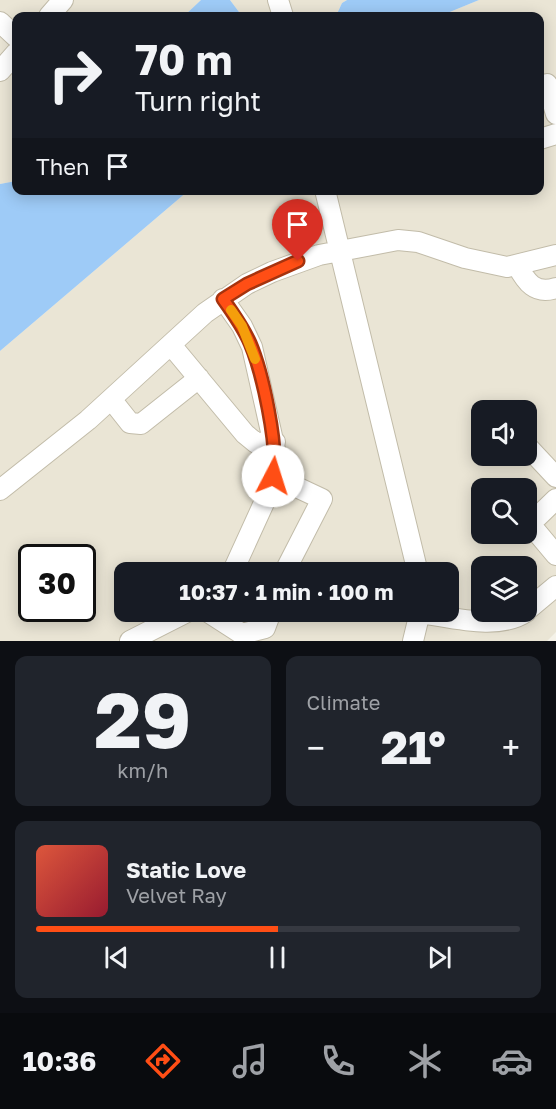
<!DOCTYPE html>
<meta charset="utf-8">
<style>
:root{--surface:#171b24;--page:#20242c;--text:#f1f3f6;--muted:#9ea1a6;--line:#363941;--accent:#ff4e15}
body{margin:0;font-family:"Golos Text",sans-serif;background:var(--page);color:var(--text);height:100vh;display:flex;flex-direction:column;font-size:22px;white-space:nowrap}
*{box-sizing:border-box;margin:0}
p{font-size:20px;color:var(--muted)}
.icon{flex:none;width:33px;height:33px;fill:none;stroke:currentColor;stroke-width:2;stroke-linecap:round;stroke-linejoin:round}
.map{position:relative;height:641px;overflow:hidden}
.drawer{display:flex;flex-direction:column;gap:15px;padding:15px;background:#0d0f14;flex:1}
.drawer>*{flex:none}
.banner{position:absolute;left:12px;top:12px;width:532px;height:183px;border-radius:12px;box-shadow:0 3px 15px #0003;background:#171b24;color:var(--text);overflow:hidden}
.controls{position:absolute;left:471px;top:400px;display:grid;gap:12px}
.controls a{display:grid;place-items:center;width:66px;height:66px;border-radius:12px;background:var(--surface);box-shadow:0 3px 15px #0003;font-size:30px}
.speed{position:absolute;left:18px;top:544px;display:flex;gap:12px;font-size:30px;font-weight:700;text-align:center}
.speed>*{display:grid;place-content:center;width:78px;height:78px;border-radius:50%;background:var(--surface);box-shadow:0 3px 15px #0003;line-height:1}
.speed .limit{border:3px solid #111;border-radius:9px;background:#fff;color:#111}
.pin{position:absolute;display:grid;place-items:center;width:51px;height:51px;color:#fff;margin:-62px -26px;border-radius:50% 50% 50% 0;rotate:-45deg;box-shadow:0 0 6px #0007}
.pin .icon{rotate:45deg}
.me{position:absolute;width:66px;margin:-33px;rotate:5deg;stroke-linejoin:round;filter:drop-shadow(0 0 4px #0008)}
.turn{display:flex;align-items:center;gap:21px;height:126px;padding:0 24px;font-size:27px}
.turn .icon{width:78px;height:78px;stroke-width:2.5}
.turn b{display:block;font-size:42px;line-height:51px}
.then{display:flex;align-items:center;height:57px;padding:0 24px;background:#0003;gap:12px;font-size:22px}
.big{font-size:45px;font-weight:700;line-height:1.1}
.drawer .widget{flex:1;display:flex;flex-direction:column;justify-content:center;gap:9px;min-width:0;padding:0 21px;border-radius:12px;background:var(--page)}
.drawer .dial{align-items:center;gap:0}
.dial b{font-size:78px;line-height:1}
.song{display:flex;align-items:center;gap:18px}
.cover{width:72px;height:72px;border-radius:9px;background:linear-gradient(135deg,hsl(10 70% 55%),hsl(350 70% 35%))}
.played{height:6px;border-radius:3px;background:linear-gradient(90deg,var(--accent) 50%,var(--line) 50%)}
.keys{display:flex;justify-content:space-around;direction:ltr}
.heat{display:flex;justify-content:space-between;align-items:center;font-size:33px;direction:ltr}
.drawer .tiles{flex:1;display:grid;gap:15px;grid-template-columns:1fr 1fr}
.widget:last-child{grid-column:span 2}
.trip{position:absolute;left:114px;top:562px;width:345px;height:60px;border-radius:12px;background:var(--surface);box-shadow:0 3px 15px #0003;font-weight:700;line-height:60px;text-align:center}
.tab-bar{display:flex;height:96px;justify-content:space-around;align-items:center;background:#090b0e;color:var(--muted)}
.tab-bar .icon{width:42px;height:42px}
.tab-bar .selected{color:var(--accent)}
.tab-bar b{font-size:27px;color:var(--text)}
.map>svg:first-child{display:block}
.residential{fill:#eae5d5;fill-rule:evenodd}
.water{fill:#9ecbf7}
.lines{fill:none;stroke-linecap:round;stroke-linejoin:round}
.minor-casing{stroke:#c2bca9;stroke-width:22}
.minor{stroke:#fff;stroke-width:20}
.route-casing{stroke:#a6330e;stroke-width:15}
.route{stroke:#ff4e15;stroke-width:10}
.slow{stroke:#f59e0b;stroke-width:10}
</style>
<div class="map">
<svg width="556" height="641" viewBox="0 0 556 641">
<rect width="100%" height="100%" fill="#f5f2e8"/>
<path class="residential" d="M0 0H201L184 16H16V181L0 184Z
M230 0H347L342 3 336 16H242Z
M479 0H556V632L547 641H0V351L188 191 540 190V16H440ZM482 411H526V456H482ZM482 489H526V534H482ZM32 558H82V609H32ZM482 567H526V612H482ZM124 573H448V612H124Z"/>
<path class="water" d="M201 0H230L242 16H184Z
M347 0H479L440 16H336L342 3Z
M16 181V190L188 191 0 351V184Z"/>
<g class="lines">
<defs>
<path id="minor" d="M278 0 283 16
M49 16 63 0
M0 22 16 37
M0 71 16 53
M540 86 547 84 556 114
M540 139 556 134
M325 190 418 573
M517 265C526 282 535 295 556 288
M223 299 242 326 252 347 276 454 268 494 232 573
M171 345 245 434 256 443 275 442
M111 399 130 423 141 424 199 378
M526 445 556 477
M273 476 322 499 284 573
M0 490 88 420 205 313 247 284 272 272 319 255 398 240 418 242 465 258 507 267 556 255
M556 499 530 524 556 555
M526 611 556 586
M208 612 242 634 265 628 271 612
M420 613C451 617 498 631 526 612
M130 641 187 612
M413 641 420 612"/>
</defs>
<use href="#minor" class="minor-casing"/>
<use href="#minor" class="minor"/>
</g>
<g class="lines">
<defs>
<path id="route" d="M273 476C279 447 262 371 250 343 243 327 233 313 223 299L247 284 298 261"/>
</defs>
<use href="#route" class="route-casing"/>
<use href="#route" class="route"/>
<path class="slow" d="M231 310 242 326 255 359"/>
</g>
</svg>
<div class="controls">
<a><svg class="icon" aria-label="sound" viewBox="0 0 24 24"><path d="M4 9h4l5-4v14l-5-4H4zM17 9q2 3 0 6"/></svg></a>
<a><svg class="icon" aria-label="search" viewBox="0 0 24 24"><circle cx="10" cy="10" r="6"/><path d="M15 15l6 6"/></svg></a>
<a><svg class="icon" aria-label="layers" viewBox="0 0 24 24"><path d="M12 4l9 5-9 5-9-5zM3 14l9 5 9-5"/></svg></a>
</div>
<div class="speed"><div class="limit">30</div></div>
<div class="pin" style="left:298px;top:261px;background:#d93025"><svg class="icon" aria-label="arrive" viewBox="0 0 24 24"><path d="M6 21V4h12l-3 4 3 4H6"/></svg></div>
<svg class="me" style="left:273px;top:476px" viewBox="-20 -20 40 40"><circle r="19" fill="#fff"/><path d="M0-13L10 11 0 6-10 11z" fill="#ff4e15"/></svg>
<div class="trip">10:37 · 1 min · 100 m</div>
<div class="banner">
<div class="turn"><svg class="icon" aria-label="right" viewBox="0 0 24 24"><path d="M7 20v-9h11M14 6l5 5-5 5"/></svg><div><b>70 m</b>Turn right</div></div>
<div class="then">Then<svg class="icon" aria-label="arrive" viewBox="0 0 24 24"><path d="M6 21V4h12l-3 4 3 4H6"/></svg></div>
</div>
</div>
<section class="drawer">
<div class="tiles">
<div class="widget dial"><b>29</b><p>km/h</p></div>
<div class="widget"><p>Climate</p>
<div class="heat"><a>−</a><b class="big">21°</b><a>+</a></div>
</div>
<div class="widget">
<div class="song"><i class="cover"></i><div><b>Static Love</b><p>Velvet Ray</p></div></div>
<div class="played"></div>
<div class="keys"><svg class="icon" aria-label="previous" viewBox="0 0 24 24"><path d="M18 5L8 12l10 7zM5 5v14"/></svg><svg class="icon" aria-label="pause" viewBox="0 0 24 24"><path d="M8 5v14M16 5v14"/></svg><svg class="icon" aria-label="next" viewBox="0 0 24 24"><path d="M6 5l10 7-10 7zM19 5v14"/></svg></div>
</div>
</div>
</section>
<nav class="tab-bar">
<b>10:36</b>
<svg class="icon selected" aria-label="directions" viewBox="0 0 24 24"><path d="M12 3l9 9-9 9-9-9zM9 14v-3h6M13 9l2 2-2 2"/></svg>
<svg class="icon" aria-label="music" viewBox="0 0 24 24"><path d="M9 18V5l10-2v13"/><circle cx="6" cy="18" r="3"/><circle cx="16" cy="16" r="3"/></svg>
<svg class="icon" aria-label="phone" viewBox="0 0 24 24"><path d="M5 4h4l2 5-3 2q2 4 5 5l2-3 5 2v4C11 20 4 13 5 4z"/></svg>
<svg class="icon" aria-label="climate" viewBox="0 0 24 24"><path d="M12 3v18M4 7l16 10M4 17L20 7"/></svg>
<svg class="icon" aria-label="car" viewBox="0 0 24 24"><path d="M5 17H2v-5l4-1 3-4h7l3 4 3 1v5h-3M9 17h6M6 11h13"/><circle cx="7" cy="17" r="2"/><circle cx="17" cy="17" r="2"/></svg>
</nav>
